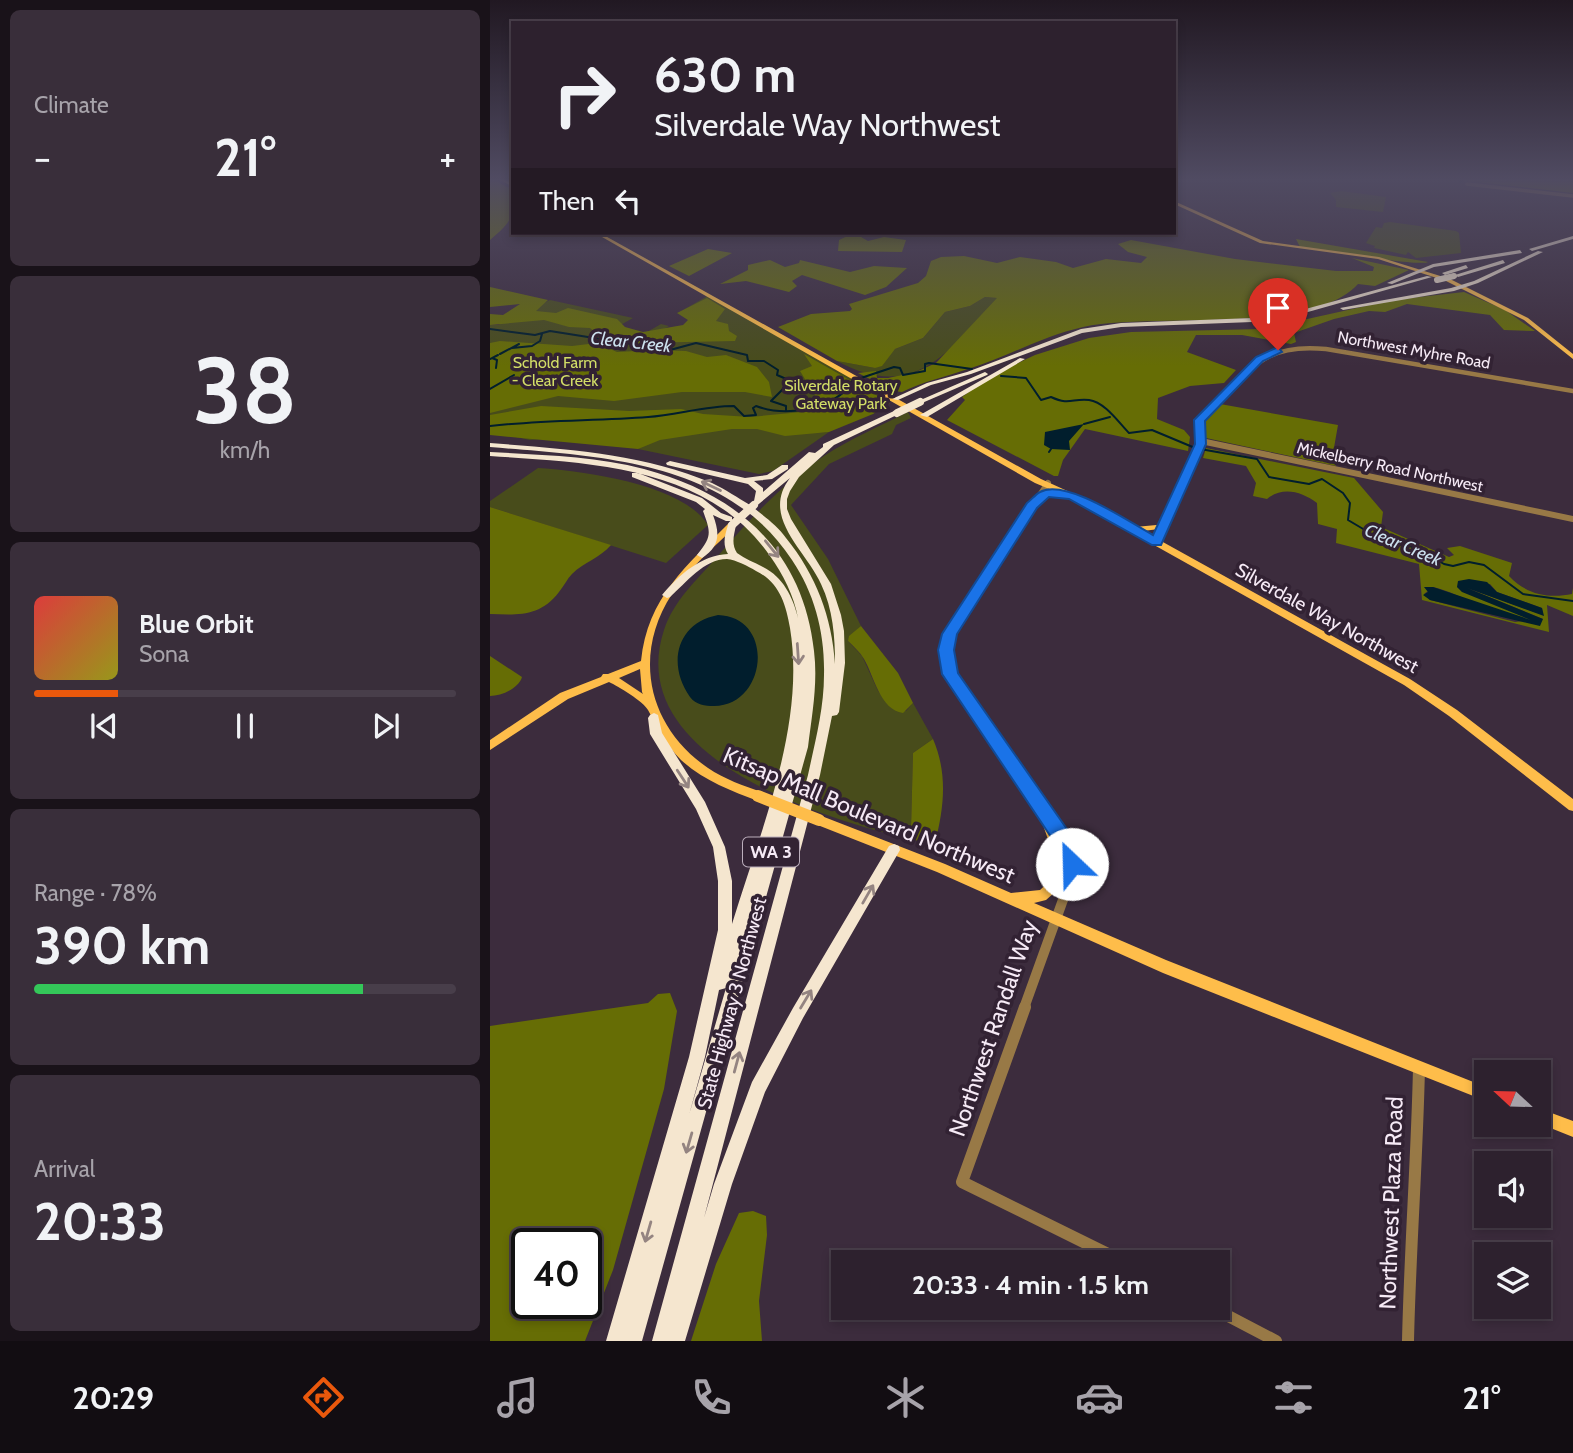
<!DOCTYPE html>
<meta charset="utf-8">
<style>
:root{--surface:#2d212e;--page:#392e3a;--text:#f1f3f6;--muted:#a7a3aa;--line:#483e4a;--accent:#ea580c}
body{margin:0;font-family:Cabin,sans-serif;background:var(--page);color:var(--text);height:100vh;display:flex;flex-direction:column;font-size:26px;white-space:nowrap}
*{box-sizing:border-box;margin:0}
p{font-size:23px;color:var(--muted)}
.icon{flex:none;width:38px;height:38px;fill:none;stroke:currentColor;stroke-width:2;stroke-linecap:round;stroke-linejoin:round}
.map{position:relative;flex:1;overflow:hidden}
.sheet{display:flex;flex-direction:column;gap:10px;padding:10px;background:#191219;width:490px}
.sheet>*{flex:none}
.top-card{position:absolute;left:21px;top:21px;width:665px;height:214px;border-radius:0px;box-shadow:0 4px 10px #0003,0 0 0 2px var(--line);background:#2d212e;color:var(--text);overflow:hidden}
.needle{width:46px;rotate:292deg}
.fabs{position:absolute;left:984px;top:1060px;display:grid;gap:14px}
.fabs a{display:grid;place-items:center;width:77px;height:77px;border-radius:0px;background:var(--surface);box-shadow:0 4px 10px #0003,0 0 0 2px var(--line);font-size:35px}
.speed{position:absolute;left:21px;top:1228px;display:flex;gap:14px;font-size:35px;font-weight:700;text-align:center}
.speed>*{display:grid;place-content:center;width:91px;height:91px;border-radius:50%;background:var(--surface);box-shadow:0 4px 10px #0003,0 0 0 2px var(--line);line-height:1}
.speed .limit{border:4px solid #111;border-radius:10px;background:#fff;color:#111}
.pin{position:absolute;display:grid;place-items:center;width:60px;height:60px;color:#fff;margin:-72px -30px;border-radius:50% 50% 50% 0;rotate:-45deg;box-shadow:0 0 7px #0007}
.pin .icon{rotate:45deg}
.me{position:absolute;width:77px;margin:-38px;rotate:336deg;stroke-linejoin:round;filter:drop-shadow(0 0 5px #0008)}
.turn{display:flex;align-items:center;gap:24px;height:147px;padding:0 28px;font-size:32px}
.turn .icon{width:91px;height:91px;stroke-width:2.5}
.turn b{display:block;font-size:49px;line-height:60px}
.then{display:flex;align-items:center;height:66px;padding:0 28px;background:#0003;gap:14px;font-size:26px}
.big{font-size:52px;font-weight:800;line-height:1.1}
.sheet .card{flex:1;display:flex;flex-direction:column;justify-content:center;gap:10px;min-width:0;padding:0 24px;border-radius:10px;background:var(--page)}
.sheet .dial{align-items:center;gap:0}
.dial b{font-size:91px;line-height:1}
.song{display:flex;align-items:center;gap:21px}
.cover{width:84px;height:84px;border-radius:10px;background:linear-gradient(135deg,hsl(0 70% 55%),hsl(60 70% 35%))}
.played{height:7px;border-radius:4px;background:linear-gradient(90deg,var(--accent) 20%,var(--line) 20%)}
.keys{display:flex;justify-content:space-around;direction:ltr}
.heat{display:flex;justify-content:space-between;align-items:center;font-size:38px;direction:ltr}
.charge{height:10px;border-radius:5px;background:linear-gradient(90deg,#34c759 78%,var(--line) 0)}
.trip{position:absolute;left:341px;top:1250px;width:399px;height:70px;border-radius:0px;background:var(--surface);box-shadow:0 4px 10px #0003,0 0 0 2px var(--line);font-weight:800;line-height:70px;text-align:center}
.tab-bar{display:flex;height:112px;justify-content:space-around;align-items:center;background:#120d12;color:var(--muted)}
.tab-bar .icon{width:49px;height:49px}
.tab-bar .on{color:var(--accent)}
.tab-bar b{font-size:32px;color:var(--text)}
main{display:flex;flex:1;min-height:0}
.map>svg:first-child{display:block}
.green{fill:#484c1b}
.forest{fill:#666d05;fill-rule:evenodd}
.water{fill:#011e2d}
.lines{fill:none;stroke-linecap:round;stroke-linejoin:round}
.stream{stroke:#011e2d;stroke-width:2}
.minor-far5{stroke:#987946;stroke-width:3.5}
.minor-far4{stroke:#987946;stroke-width:4.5}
.minor-far3{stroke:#987946;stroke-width:6}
.minor-far2{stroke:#987946;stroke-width:8}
.minor-far1{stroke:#987946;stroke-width:10}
.minor{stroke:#987946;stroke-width:12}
.major{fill:#febd4a;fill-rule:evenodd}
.highway{fill:#f5e6cf;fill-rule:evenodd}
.major-bridge{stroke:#febd4a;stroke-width:12}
.highway-bridge-far1{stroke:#f5e6cf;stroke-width:6}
.highway-bridge{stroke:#f5e6cf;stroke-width:8}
.oneway{stroke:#948481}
.route{fill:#1a73e8;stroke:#114b97;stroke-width:2}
.labels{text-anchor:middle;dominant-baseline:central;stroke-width:7;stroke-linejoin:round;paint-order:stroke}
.far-street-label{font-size:16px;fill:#f6eaf6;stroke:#322233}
.far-park-label{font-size:16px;fill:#d2dd67;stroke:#322233}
.far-water-label{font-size:18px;font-style:italic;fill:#cde2ef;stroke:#322233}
.shield{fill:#322233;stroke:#bbaebc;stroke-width:2}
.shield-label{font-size:18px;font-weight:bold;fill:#f6eaf6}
.street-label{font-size:19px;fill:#f6eaf6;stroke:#322233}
.near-street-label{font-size:23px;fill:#f6eaf6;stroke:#322233}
</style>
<main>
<section class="sheet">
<div class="card"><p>Climate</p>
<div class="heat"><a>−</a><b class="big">21°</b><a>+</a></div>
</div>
<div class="card dial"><b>38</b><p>km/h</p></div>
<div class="card">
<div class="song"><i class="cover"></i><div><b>Blue Orbit</b><p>Sona</p></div></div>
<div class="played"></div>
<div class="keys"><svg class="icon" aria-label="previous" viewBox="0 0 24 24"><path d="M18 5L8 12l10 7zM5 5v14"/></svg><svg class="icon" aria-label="pause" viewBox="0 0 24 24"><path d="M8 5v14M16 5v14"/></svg><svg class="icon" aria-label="next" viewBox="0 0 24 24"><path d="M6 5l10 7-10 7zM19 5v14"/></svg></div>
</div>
<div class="card"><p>Range · 78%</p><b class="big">390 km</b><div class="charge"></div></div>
<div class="card"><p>Arrival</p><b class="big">20:33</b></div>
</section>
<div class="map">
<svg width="1083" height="1341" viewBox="0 0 1083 1341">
<rect width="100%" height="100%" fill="#3c2c3d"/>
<path class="green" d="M851 191 896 197 893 212 846 207V200L840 193Z
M900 222 966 231 969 233 971 253 926 258 918 252 916 255 884 248 885 246 876 243 886 227 892 228 894 223Z
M219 295 403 397 319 433 339 432 283 471 269 474 148 449 153 445 83 436 40 440 0 432V325H8L60 300 143 318 118 332 145 339 171 324 179 326 155 341C177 346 196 341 214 330L188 313Z
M495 297 508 298C458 352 425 403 347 361L385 368 405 349 433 338 455 312 480 306Z
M418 412 421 418 406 425 402 434 339 464 301 505 338 559 371 626 358 641 372 656 388 691 400 706 416 711 423 703 443 739 423 753 421 829 424 840C334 820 132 757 174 630 184 600 207 580 226 558 259 520 292 484 334 456 360 439 390 426 418 412Z
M48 468C93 471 193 484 218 525L176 563 0 507V501Z"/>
<path class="forest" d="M0 178 23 190C23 219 22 221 0 240Z
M953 178H1083V193Z
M364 233 378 241 394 237 416 240 412 252 348 251 349 240Z
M806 239 938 262C928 267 831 249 810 247Z
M641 240 745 259 846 271H883L884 267 862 258 919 270 885 286 868 284C821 336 662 312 593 327 553 336 517 357 478 369 455 377 434 381 412 392L404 391 368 373 386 371 387 378H398L426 372 446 363 507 298 495 297 480 306 455 312 433 338 405 349 392 366 385 368 347 361 288 327 321 314 360 311 362 309 359 304 428 283 436 276 441 261 451 257 474 256 507 263 530 257 566 262 583 268 616 259 651 263 657 257 638 252 628 244Z
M218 249 242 253 199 276 179 266Z
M280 260 295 267 309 263 310 260 360 272 384 266 417 268 396 287 375 295 312 275 302 281 307 286 299 292 256 281 230 284 258 270V265Z
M0 287 58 300 46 311 66 313 78 308 127 319 135 327 153 332 193 325 198 320 187 313 217 298 235 309 226 321 238 324 239 331 247 336 245 341 147 343 108 335 100 328 79 327 54 320 0 325V314L13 315 30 304 0 307Z
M974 292 1015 310 1045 331 1014 330 1000 315 917 304 895 312 879 311 844 319 804 333 806 342 801 344 752 335H706L697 352 746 370 734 383 700 386 668 398 667 419 694 430 700 437 698 451 595 429 573 460 568 476H564L457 420 475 400 472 397 501 376 545 355 599 338 641 332 772 329 903 300Z
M10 341 82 346 107 343 127 352 165 350 196 351 217 357 236 355 267 367 279 382 282 397 255 392H192L124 401 68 396 0 413V343Z
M314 354 400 403 383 414 339 432 295 436 267 429H242L170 440 148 449 0 435V415L51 406 139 411 191 409 213 414 260 417 322 411 329 402 310 371 322 366Z
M730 404 848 425 842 459 846 466 716 438 714 421Z
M716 448 864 478 893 512 891 527 959 557 964 555 957 548 970 546 1022 563 1019 576C1036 594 1058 599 1082 594L1083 588V616L1057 605 1059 632 932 600 929 564 846 543 847 529 828 524 827 503C812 492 793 486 777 499L763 496 766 483 756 466 713 458ZM1000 584 1007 592 1052 608 1053 615 977 588 1053 619 1025 622 940 600 934 594 943 587C976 595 1007 619 1041 620L967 587Z
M0 507 121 545C110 558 94 562 82 574 77 579 74 586 69 592 50 617 28 615 0 614Z
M371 626 408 673 423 703 413 713C390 710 384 676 374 659 370 652 364 647 358 641L359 636Z
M0 656 32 677C29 688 12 696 0 696Z
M443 739C458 774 454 808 445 843L424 840 421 829 423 753Z
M180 993 187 1011 174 1089 123 1270 95 1341H0V1026L158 1003 168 994ZM37 1244H96V1304H37Z
M263 1211 276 1216 277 1235 269 1301 272 1341H201L226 1264 249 1213Z"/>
<path class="water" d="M594 424 579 441 580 450 561 449 554 445 555 432Z
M979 579 997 582 1007 592 1052 608 1054 616 977 588 1053 619 1050 626 940 600 933 595 938 592 934 587H943L1041 620 972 592 967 587 968 581Z
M228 615C286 617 277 706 224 706 215 706 206 705 200 697 177 665 186 623 228 615Z"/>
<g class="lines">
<path class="stream" d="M970 182 976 178
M0 329 45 335 60 331 180 350 206 343 257 355 258 361H274L288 370 287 375 301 381 281 401 296 406V410
M22 348 42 346 50 341 52 334
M10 354 29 344
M2 358 7 360 6 368
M0 359 8 355
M511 376 536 378 551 400 561 397C580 406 582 398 599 400 615 402 629 423 639 433L662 430 705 448
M371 378 404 367 410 368 413 375 435 371V364L439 363 482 369
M0 389 24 375
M594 424 620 417
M0 426C53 420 105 421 158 417 187 415 214 406 244 406L254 416 266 415 263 408 266 406C295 417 338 410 359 387L357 384 365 380
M710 449 767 459 779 477 819 484 832 479 853 493 860 503 858 520 885 536 926 548 954 564 963 566 979 562 994 565 1033 594 1083 601
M559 452 561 449"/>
<path class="minor-far5" d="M977 184 1083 196"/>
<path class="minor-far4" d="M735 393C769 359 785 344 836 349L1083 391"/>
<path class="minor-far3" d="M711 441 1083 519
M666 542 710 444V420L736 392
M514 549 558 483"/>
<path class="minor-far2" d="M512 750C499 730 467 693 460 673 446 632 494 580 516 547"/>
<path class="minor-far1" d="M511 748 573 838 583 872 534 1008"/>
<path class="minor" d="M535 1007 472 1182 634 1262
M721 1307 786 1341
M918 1341C920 1250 927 1159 929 1068"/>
<path class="major" d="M7 178H12L23 184V187Z
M684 201 773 241 889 257 960 279 1038 318 1083 354V359L1034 320 956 281 888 259 770 243 684 204Z
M105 233H110L551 479 595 499 645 527 677 524V528L653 531 920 679 967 710 1083 799V811L1079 810 959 716 914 685 589 503C567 493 563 492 545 508H539V504L553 492 564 491 545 483Z
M242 522 245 523V527C223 548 199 568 182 594 142 655 158 727 218 768 234 779 254 786 272 792L274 796 272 800 268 801C241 791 213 780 191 760 176 745 168 728 158 710 154 702 128 686 119 682L78 699 0 750V740L70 693 111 677 113 674H118L151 661C157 598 197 565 239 523ZM150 669 152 692 153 694 129 678Z
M555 808 559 809 561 813 576 857 575 881 573 885 556 900 544 903 676 960 996 1087V1101L673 973 447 872 325 824 323 820 325 816 329 815 455 864 521 893 550 890 563 878 564 857 549 813 551 809Z
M1048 1108 1083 1121V1137L1048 1123Z"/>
<path class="highway" d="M1083 236V239L1042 251 1039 249Z
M1030 250 1032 253 944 267 902 284 897 283 943 264Z
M1048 251 1053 252 988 283 964 291 853 310 850 308 961 288 984 281Z
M1013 260 1015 263 968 277 965 275Z
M976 265 978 268 955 275 952 273Z
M937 276 942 277 786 321 631 327 592 333 481 374 441 385 408 400 402 399 437 383 477 372 591 329 631 323 786 317Z
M530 358 535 359 437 417 430 415Z
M495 372 498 374 497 375 432 403 426 402Z
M404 411 411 413 344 445 309 477 300 491 297 499V509L301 519 341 584 351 615 354 631 355 663 349 712 347 715 342 716 330 775 214 1218 224 1184 262 1082 303 1008 399 846 404 844 409 846 410 850 313 1018 275 1092 242 1184 195 1341H162L318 775C325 742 334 709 334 675 335 634 325 594 302 560 237 460 107 456 0 447V443C75 449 152 453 222 483 235 489 248 498 260 505L264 501 266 491 258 484 177 465 176 463 180 461 255 478 277 475 292 465H298V469L282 479 264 481 273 488V492L319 452 325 453 333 447V444ZM300 478C270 517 316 550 331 584 343 609 345 637 345 664 342 617 326 575 296 538 288 526 275 517 264 508Z
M0 452C51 455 104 456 154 469 248 494 313 551 324 651 328 683 322 715 318 747L152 1341H116L199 1057 228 930V881L223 847 206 809 160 734 158 718 160 715 164 713 168 715 172 733 215 802 235 847 242 881V924C270 831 316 726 300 628 296 604 289 582 266 571 258 566 246 560 237 559 214 559 196 583 180 597L177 598 172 595C189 575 211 555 238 554 232 544 235 535 238 525L242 522 246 525C244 535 241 544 247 553 255 559 264 562 273 567 293 577 303 597 308 618 304 596 293 574 280 556 217 465 99 463 0 456ZM236 988 199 1115 215 1057 229 990Z
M142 473H148L212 498 231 513 242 517V521H236L223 515C230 534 230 546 212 558L207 555C222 536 221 533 213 511L215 509 206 502 142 477Z"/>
<path class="major-bridge" d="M268 796 329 820"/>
<path class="highway-bridge-far1" d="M947 280 964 276"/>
<path class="highway-bridge" d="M407 413 430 402
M242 525 264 505"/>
</g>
<defs><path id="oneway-shaft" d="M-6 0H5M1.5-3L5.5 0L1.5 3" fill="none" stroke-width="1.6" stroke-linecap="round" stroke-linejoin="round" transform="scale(1.75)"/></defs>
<g class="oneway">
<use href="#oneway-shaft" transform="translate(221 486) rotate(-155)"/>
<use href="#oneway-shaft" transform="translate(282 549) rotate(51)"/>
<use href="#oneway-shaft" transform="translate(308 654) rotate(86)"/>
<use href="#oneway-shaft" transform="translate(193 779) rotate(57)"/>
<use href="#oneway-shaft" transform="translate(378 894) rotate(-60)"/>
<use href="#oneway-shaft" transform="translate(316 999) rotate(-59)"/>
<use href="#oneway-shaft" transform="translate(247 1062) rotate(-75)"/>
<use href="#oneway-shaft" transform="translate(199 1143) rotate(106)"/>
<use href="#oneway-shaft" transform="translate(158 1232) rotate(106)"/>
</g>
<linearGradient id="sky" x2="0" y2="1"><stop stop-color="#211822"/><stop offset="0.49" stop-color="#504b62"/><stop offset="1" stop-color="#504b62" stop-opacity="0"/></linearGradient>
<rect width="1083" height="366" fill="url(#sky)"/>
<path class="route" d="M788 347 792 352 773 361 715 421 716 444 671 545H662L579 499 559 497 547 508 467 634 464 650 468 673 579 832 592 864 589 870 582 873 575 870 565 843 452 674 448 650 452 634 537 503C541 500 546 494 550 492 576 478 639 522 663 535L705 444 704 420 766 357Z"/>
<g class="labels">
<g class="far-street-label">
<text transform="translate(924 350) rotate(10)">Northwest Myhre Road</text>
<text transform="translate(900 467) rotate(12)">Mickelberry Road Northwest</text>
</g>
<g class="far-park-label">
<text x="65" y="362">Schold Farm<tspan x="65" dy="18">- Clear Creek</tspan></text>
<text x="351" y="385">Silverdale Rotary<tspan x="351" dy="18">Gateway Park</tspan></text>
</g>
<g class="far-water-label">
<text transform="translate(141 342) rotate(6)">Clear Creek</text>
<text transform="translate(913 545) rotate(23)">Clear Creek</text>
</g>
<rect class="shield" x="253" y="837.5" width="56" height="29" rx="5"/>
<g class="shield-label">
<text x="281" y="852">WA 3</text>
</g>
<g class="street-label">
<text transform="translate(837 618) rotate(29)">Silverdale Way Northwest</text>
<text transform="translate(242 1003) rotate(-75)">State Highway 3 Northwest</text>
</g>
<g class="near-street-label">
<text transform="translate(379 815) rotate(23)">Kitsap Mall Boulevard Northwest</text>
<text transform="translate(503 1028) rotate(-71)">Northwest Randall Way</text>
<text transform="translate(901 1203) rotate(-88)">Northwest Plaza Road</text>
</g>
</g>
</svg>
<div class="fabs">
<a><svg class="needle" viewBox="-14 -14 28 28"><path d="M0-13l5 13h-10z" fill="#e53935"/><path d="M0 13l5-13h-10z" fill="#a7a3aa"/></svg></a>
<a><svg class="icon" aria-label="sound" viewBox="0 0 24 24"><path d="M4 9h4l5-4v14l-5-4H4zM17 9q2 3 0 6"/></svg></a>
<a><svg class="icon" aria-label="layers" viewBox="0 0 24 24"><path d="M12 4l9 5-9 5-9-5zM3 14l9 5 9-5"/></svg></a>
</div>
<div class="speed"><div class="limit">40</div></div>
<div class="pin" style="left:788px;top:350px;background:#d93025"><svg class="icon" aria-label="arrive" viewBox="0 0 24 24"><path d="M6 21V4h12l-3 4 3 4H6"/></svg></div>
<svg class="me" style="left:582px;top:864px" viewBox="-20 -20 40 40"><circle r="19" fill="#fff"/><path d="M0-13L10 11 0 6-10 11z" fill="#1a73e8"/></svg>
<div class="trip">20:33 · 4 min · 1.5 km</div>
<div class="top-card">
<div class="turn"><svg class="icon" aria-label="right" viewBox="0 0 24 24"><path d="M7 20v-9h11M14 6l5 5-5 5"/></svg><div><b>630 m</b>Silverdale Way Northwest</div></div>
<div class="then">Then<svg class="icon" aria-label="left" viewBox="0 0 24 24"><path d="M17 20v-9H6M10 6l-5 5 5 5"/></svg></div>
</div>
</div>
</main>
<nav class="tab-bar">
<b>20:29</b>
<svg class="icon on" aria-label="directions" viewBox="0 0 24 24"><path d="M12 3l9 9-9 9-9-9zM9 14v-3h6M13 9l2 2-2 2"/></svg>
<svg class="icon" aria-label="music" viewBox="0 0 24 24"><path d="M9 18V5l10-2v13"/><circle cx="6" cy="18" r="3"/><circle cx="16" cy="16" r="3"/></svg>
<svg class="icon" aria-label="phone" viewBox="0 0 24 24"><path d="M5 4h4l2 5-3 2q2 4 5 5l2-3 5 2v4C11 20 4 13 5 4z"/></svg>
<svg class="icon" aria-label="climate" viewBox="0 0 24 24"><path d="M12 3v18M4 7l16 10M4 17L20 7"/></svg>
<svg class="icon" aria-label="car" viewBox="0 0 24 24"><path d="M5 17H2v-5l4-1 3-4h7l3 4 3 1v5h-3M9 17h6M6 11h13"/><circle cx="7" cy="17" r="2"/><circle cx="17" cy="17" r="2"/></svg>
<svg class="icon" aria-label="filters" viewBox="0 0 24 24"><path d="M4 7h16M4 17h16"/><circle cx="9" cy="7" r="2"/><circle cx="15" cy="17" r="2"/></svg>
<b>21°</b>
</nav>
